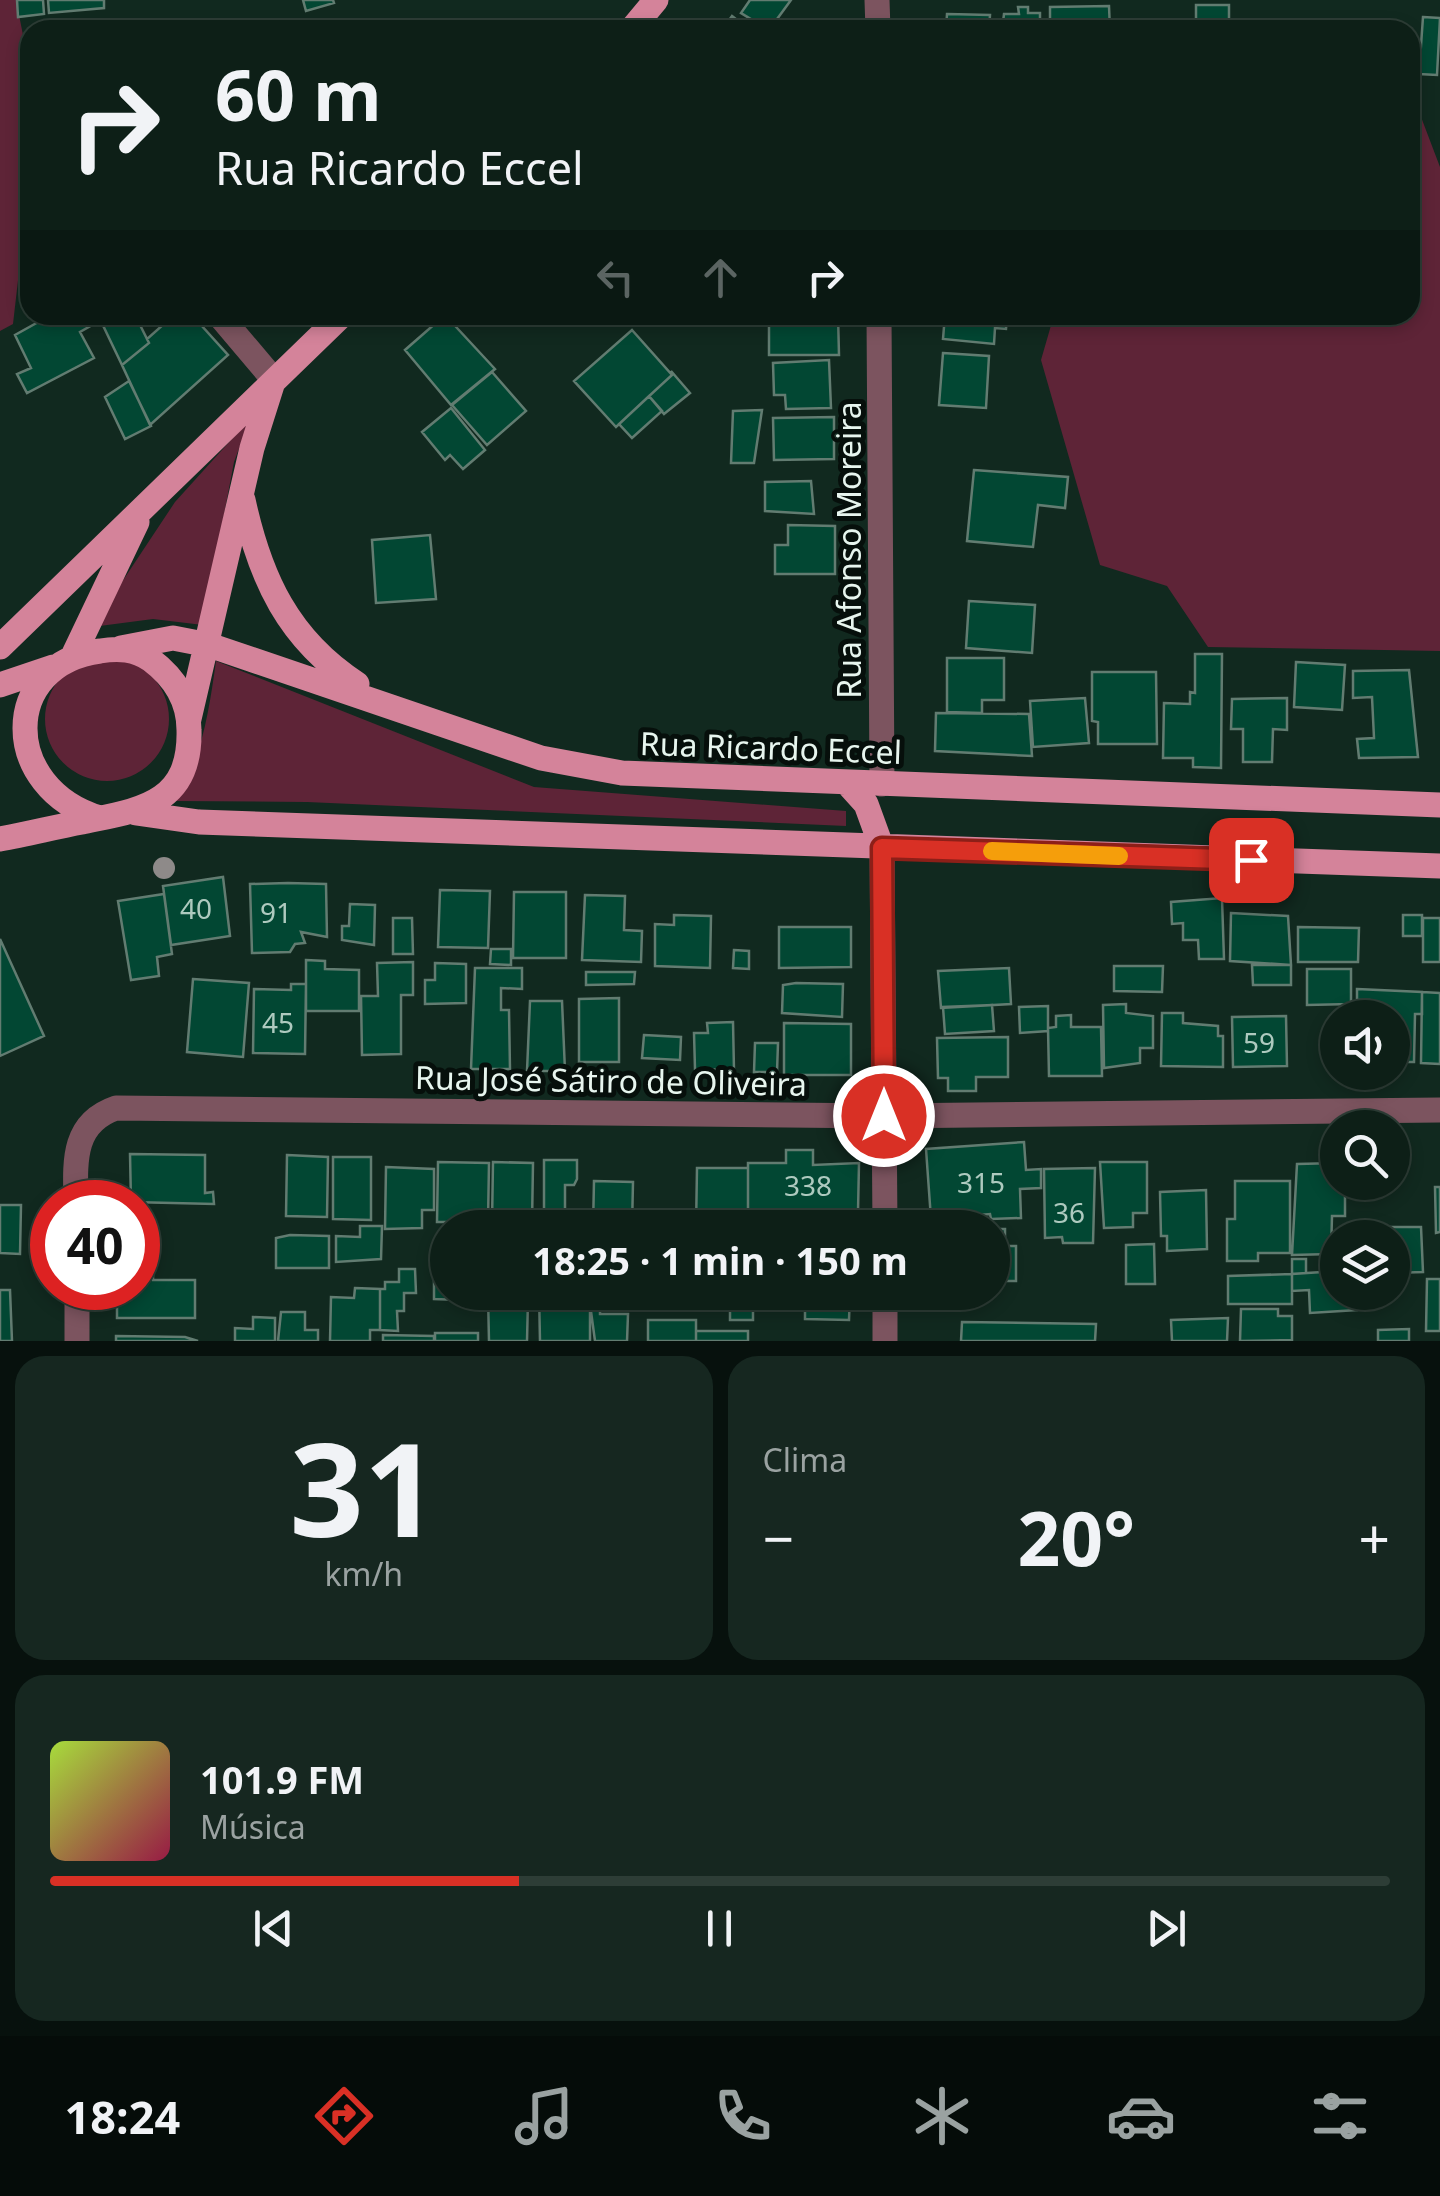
<!DOCTYPE html>
<html lang="pt">
<meta charset="utf-8">
<style>
:root{--surface:#0d1f17;--page:#162720;--text:#f1f3f6;--muted:#9aa2a1;--line:#2d3d36;--accent:#d93025}
body{margin:0;font-family:"Noto Sans",sans-serif;background:var(--page);color:var(--text);height:100vh;display:flex;flex-direction:column;font-size:38px;white-space:nowrap}
*{box-sizing:border-box;margin:0}
p{font-size:32px;color:var(--muted)}
.icon{flex:none;width:55px;height:55px;fill:none;stroke:currentColor;stroke-width:2;stroke-linecap:round;stroke-linejoin:round}
.map{position:relative;height:1341px;overflow:hidden}
.panel{display:flex;flex-direction:column;gap:15px;padding:15px;background:#07110d;flex:1}
.panel>*{flex:none}
.top-card{position:absolute;left:20px;top:20px;width:1400px;height:305px;border-radius:30px;box-shadow:0 5px 15px #0003,0 0 0 2px var(--line);background:#0d1f17;color:var(--text);overflow:hidden}
.tools{position:absolute;left:1320px;top:1000px;display:grid;gap:20px}
.tools a{display:grid;place-items:center;width:90px;height:90px;border-radius:50%;background:var(--surface);box-shadow:0 5px 15px #0003,0 0 0 2px var(--line);font-size:50px}
.speed{position:absolute;left:30px;top:1180px;display:flex;gap:20px;font-size:50px;font-weight:700;text-align:center}
.speed>*{display:grid;place-content:center;width:130px;height:130px;border-radius:50%;background:var(--surface);box-shadow:0 5px 15px #0003,0 0 0 2px var(--line);line-height:1}
.speed .limit{border:15px solid #d22;background:#fff;color:#111}
.pin{position:absolute;display:grid;place-items:center;width:85px;height:85px;color:#fff;margin:-42px;border-radius:20px;box-shadow:0 5px 15px #0006}
.me{position:absolute;width:110px;margin:-55px;rotate:0deg;stroke-linejoin:round;filter:drop-shadow(0 0 8px #0008)}
.turn{display:flex;align-items:center;gap:35px;height:210px;padding:0 30px;font-size:45px}
.turn .icon{width:130px;height:130px;stroke-width:2.5}
.turn b{display:block;font-size:70px;line-height:85px}
.lanes{display:flex;align-items:center;height:95px;padding:0 30px;background:#0003;justify-content:center;gap:50px;direction:ltr}
.lanes .off{opacity:.35}
.big{font-size:75px;font-weight:700;line-height:1.1}
.panel .card{flex:1;display:flex;flex-direction:column;justify-content:center;gap:15px;min-width:0;padding:0 35px;border-radius:30px;background:var(--page)}
.panel .dial{align-items:center;gap:0}
.dial b{font-size:130px;line-height:1}
.song{display:flex;align-items:center;gap:30px}
.cover{width:120px;height:120px;border-radius:15px;background:linear-gradient(135deg,hsl(80 70% 55%),hsl(340 70% 35%))}
.played{height:10px;border-radius:5px;background:linear-gradient(90deg,var(--accent) 35%,var(--line) 35%)}
.keys{display:flex;justify-content:space-around;direction:ltr}
.heat{display:flex;justify-content:space-between;align-items:center;font-size:55px;direction:ltr}
.panel .tiles{flex:1;display:grid;gap:15px;grid-template-columns:1fr 1fr}
.card:last-child{grid-column:span 2}
.trip{position:absolute;left:430px;top:1210px;width:580px;height:100px;border-radius:50px;background:var(--surface);box-shadow:0 5px 15px #0003,0 0 0 2px var(--line);font-weight:700;line-height:100px;text-align:center}
.dock{display:flex;height:160px;justify-content:space-around;align-items:center;background:#050c09;color:var(--muted)}
.dock .icon{width:70px;height:70px}
.dock .selected{color:var(--accent)}
.dock b{font-size:45px;color:var(--text)}
.map>svg:first-child{display:block}
.green{fill:#5e2437}
.building{fill:#024733;stroke:#627c71;stroke-width:2.5}
.lines{fill:none;stroke-linecap:round;stroke-linejoin:round}
.minor{stroke:#7c545f;stroke-width:25}
.tertiary{stroke:#7c545f;stroke-width:25}
.primary{stroke:#d4839a;stroke-width:25}
.tree{fill:#8e8a89}
.route-casing{stroke:#8d1f18;stroke-width:25}
.route{stroke:#d93025;stroke-width:18}
.slow{stroke:#f59e0b;stroke-width:18}
.labels{text-anchor:middle;dominant-baseline:central;stroke-width:10;stroke-linejoin:round;paint-order:stroke}
.number-label{font-size:28px;fill:#aecabf}
.street-label{font-size:32px;fill:#e7f5ee;stroke:#060f0b}
</style>
<div class="map">
<svg width="1440" height="1341" viewBox="0 0 1440 1341">
<rect width="100%" height="100%" fill="#11291f"/>
<path class="green" d="M0 0H16L23 35 30 36V209L26 211 13 324 0 331Z
M1410 88 1440 167V651L1208 647 1167 586 1100 565 1041 360 1054 315H1410Z
M250 419 234 462 203 625 153 619 92 627 175 502Z
M45 719a62 62 0 1 1 124 0a62 62 0 1 1-124 0Z
M216 661 534 787 846 811V826L307 802 175 801C202 759 209 711 216 661Z"/>
<path class="building" d="M17 0H43L44 14 18 17Z
M48 0H104V8L49 13Z
M303 0H333L334 3 306 11Z
M750 0H791L769 30 741 13Z
M1196 5H1229V30H1196Z
M1109 6 1110 30H1050V7Z
M1018 7H1028V13H1040V30H1002L1004 14H1019Z
M947 14 990 15 989 30H946Z
M732 16 750 30H722Z
M1423 17 1440 18 1437 75 1419 74Z
M51 315H98L101 320 80 332 94 358 27 393 17 374 31 368 15 335Z
M98 315H135L149 343 122 365Z
M174 315H205L208 320 201 325 228 355 150 425 122 365 149 343 147 339Z
M445 315 495 369 451 405 405 350Z
M769 315H838L839 355H769Z
M945 315H1007L1006 329 995 328 994 344 943 339Z
M632 330 672 375 616 427 574 381Z
M943 353 989 356 986 408 939 405Z
M829 360 831 408 786 409 785 395H774L773 363Z
M671 371 690 393 664 414 649 396 672 375Z
M492 372 526 411 487 445 452 405Z
M129 381 151 426 125 439 105 397Z
M649 396 662 411 632 438 619 424Z
M451 408 485 450 463 469 450 455 445 460 422 432Z
M762 410 754 463H731L733 411Z
M834 417V459L774 460 773 418Z
M974 470 1068 477 1065 508 1038 505 1033 547 967 541Z
M811 481 814 514 765 511V482Z
M788 525 835 526V574H775V545H788Z
M430 535 436 599 376 603 372 540Z
M969 601 1035 605 1032 653 966 648Z
M1195 654H1222L1221 768 1193 767V758H1163L1164 703 1190 704V692L1195 693Z
M947 658H1004V700H982V713L947 712Z
M1296 662 1345 665 1342 710 1294 707Z
M1409 670 1418 757 1359 758 1357 739 1374 738 1372 697 1353 698V671Z
M1092 672H1156L1157 744H1098V722L1092 721Z
M1085 698 1089 743 1033 747 1030 701Z
M1287 698V730L1273 729 1272 762H1243V729H1231L1232 699Z
M936 713 1029 714 1032 756 935 751Z
M223 877 230 936 171 945 163 886Z
M288 883 326 884 327 937 301 932 305 943 295 944 290 952 252 953 250 884Z
M440 890 490 891 488 948 438 947Z
M514 892H566V958H513Z
M164 894 172 954 157 957 159 976 131 980 118 901Z
M585 895 625 896 624 930 642 931 641 962 582 960Z
M1222 898 1224 959H1199L1198 940H1183V923L1172 924 1171 902Z
M350 904 375 905 374 945 342 940V926H349Z
M1231 913 1288 916 1291 965 1230 961Z
M674 915 711 916 710 968 655 966V924L674 925Z
M1403 915H1422V936H1403Z
M393 918H412L413 954H393Z
M1423 918H1440V962H1423Z
M779 927H851V967L779 968Z
M1298 927 1359 928 1358 962H1298Z
M0 939 44 1036 0 1056Z
M491 949H511V965L490 964Z
M734 950 749 951V969L733 968Z
M306 960 325 961V969L359 970V1011H306Z
M413 962V995H401V1054L362 1055 361 996H378L377 963Z
M435 963 466 964V1003L425 1004V980H435Z
M1252 965H1291V985H1253Z
M1114 966H1163L1162 992 1114 991Z
M475 968H522V989L501 988V1010H509L510 1069H471Z
M1009 968 1011 1004 941 1008 938 971Z
M1307 969H1351V1004L1307 1005Z
M586 972H635L634 984 586 985Z
M193 979 249 983 243 1057 187 1052Z
M796 983 843 984 842 1017 782 1013 783 985Z
M291 984H306L305 1054 253 1053 254 989 291 990Z
M1357 989 1422 992V1014H1415L1414 1062H1392V1018H1368L1369 1000H1357Z
M1422 992 1440 993V1064L1421 1063Z
M619 998V1062H579V999Z
M530 1001H562L565 1071H527Z
M1126 1004V1013L1153 1016V1048H1140V1063L1104 1068 1103 1005Z
M992 1005 994 1031 945 1034 943 1007Z
M1048 1006V1031L1020 1033 1019 1007Z
M1162 1013H1183V1023L1218 1026V1036H1223V1067L1161 1066Z
M1071 1015V1027H1101L1102 1076H1049L1048 1028 1056 1027V1016Z
M1286 1016 1287 1066 1233 1067 1232 1017Z
M733 1022 734 1070 695 1069 694 1033H708L707 1023Z
M784 1023 851 1024V1075H784Z
M644 1035 681 1037 680 1060 642 1058Z
M1008 1037V1077H976V1091H948V1078H938L937 1038Z
M755 1043H778L777 1072H754Z
M1024 1142 1026 1170 1041 1169V1188L1020 1189 1021 1218 991 1219 990 1214 931 1219 926 1149Z
M786 1150H813V1165L859 1163 858 1212 748 1220V1163H786Z
M130 1154 205 1155V1193L213 1192 214 1204 131 1202Z
M287 1155 328 1157 327 1217 286 1216Z
M333 1157H371V1220L333 1219Z
M544 1160H577V1179L574 1185H565V1225H544Z
M438 1162 489 1163 488 1222H437Z
M493 1162 533 1163 532 1224 492 1223Z
M1100 1162H1147V1213H1133V1227L1104 1228Z
M1338 1163V1182H1345V1216H1332L1331 1254 1292 1255 1297 1164Z
M386 1167 434 1169V1210H422V1228L385 1229Z
M697 1168H748V1218H742L743 1228H696Z
M1095 1168 1093 1243H1063L1062 1237 1045 1238 1044 1169Z
M594 1181 633 1182 632 1228H593Z
M1235 1181H1290V1253H1258V1261H1227V1219H1235Z
M1435 1187H1440V1232L1436 1233Z
M1206 1190 1207 1249 1167 1251V1236H1161L1160 1192Z
M0 1205H21L20 1254 0 1253Z
M664 1213 692 1214V1228H663Z
M778 1224H840V1228H778Z
M360 1226H382L381 1259 336 1262V1236L360 1237Z
M1359 1227H1421L1423 1272 1392 1273V1238H1360Z
M992 1229H1005V1246H1016V1281H992Z
M290 1235 329 1236V1268H276V1238Z
M1154 1244 1155 1284H1126V1245Z
M1292 1259H1306V1273L1292 1274Z
M138 1266H153V1280H195V1318H117V1288H138Z
M399 1269H415L416 1293H404V1311H397L398 1331 380 1330V1289H385V1282H399Z
M434 1270H448V1292H488V1301L434 1299Z
M1338 1271V1292H1357V1310L1310 1313 1309 1290 1292 1291V1274Z
M1292 1274V1304H1228V1276Z
M1427 1279H1440V1331H1426Z
M355 1288 380 1289V1330H370V1341H330L331 1297 354 1298Z
M0 1290H10L12 1341H0Z
M539 1292H555V1306H590V1341H540Z
M539 1292V1299H528L527 1341H489L488 1295Z
M730 1292H753V1320H730Z
M793 1292H850L849 1320 805 1319V1309H792Z
M590 1304H600V1314H628L627 1341H595Z
M1241 1309H1278V1316H1292V1340L1240 1341Z
M281 1312H305V1330H318V1341H278Z
M253 1317 275 1318V1341H235V1328L253 1329Z
M1228 1318 1227 1341H1172L1171 1320Z
M648 1320H696V1341H648Z
M962 1322 1096 1324 1095 1341H961Z
M1409 1329V1341H1378V1330Z
M696 1331H748V1341H696Z
M435 1333H478V1341H435Z
M383 1335 434 1336V1341H383Z
M116 1336 185 1337 198 1341H116Z"/>
<g class="lines">
<path class="minor" d="M877 0 878 30
M219 315 274 380
M879 315 882 784
M76 1202C75 1162 72 1123 116 1108L884 1116 1440 1110
M77 1288V1341"/>
<path class="tertiary" d="M882 848 885 1228
M885 1292V1341"/>
<path class="primary" d="M631 30 656 0
M243 500C260 578 288 639 357 684
M0 647 342 315
M121 648 173 638 209 645 541 758 622 773 1440 805
M74 654 137 522
M0 685 53 667
M189 719 252 448 272 385
M847 783 866 804 882 848
M136 813 199 822 1440 866
M0 839C28 834 55 827 82 822 139 810 191 805 189 730 189 700 175 678 151 660 135 649 119 648 100 651 0 664 0 788 100 818"/>
</g>
<circle class="tree" cx="164" cy="868" r="11"/>
<g class="lines">
<defs>
<path id="route" d="M884 1116 882 848 1251 860"/>
</defs>
<use href="#route" class="route-casing"/>
<use href="#route" class="route"/>
<path class="slow" d="M992 851 1119 856"/>
</g>
<g class="labels">
<g class="number-label">
<text x="196" y="908">40</text>
<text x="276" y="912">91</text>
<text x="278" y="1022">45</text>
<text x="1259" y="1042">59</text>
<text x="981" y="1182">315</text>
<text x="808" y="1185">338</text>
<text x="1069" y="1212">36</text>
</g>
<g class="street-label">
<text transform="translate(848 550) rotate(-90)">Rua Afonso Moreira</text>
<text transform="translate(771 747) rotate(2)">Rua Ricardo Eccel</text>
<text transform="translate(611 1080) rotate(1)">Rua José Sátiro de Oliveira</text>
</g>
</g>
</svg>
<div class="tools">
<a><svg class="icon" aria-label="sound" viewBox="0 0 24 24"><path d="M4 9h4l5-4v14l-5-4H4zM17 9q2 3 0 6"/></svg></a>
<a><svg class="icon" aria-label="search" viewBox="0 0 24 24"><circle cx="10" cy="10" r="6"/><path d="M15 15l6 6"/></svg></a>
<a><svg class="icon" aria-label="layers" viewBox="0 0 24 24"><path d="M12 4l9 5-9 5-9-5zM3 14l9 5 9-5"/></svg></a>
</div>
<div class="speed"><div class="limit">40</div></div>
<div class="pin" style="left:1251px;top:860px;background:#d93025"><svg class="icon" aria-label="arrive" viewBox="0 0 24 24"><path d="M6 21V4h12l-3 4 3 4H6"/></svg></div>
<svg class="me" style="left:884px;top:1116px" viewBox="-20 -20 40 40"><circle r="17" fill="#d93025" stroke="#fff" stroke-width="3"/><path d="M0-11L8 9 0 5-8 9z" fill="#fff"/></svg>
<div class="trip">18:25 · 1 min · 150 m</div>
<div class="top-card">
<div class="turn"><svg class="icon" aria-label="right" viewBox="0 0 24 24"><path d="M7 20v-9h11M14 6l5 5-5 5"/></svg><div><b>60 m</b>Rua Ricardo Eccel</div></div>
<div class="lanes"><svg class="icon off" aria-label="left" viewBox="0 0 24 24"><path d="M17 20v-9H6M10 6l-5 5 5 5"/></svg><svg class="icon off" aria-label="ahead" viewBox="0 0 24 24"><path d="M12 20V5M6 11l6-6 6 6"/></svg><svg class="icon" aria-label="right" viewBox="0 0 24 24"><path d="M7 20v-9h11M14 6l5 5-5 5"/></svg></div>
</div>
</div>
<section class="panel">
<div class="tiles">
<div class="card dial"><b>31</b><p>km/h</p></div>
<div class="card"><p>Clima</p>
<div class="heat"><a>−</a><b class="big">20°</b><a>+</a></div>
</div>
<div class="card">
<div class="song"><i class="cover"></i><div><b>101.9 FM</b><p>Música</p></div></div>
<div class="played"></div>
<div class="keys"><svg class="icon" aria-label="previous" viewBox="0 0 24 24"><path d="M18 5L8 12l10 7zM5 5v14"/></svg><svg class="icon" aria-label="pause" viewBox="0 0 24 24"><path d="M8 5v14M16 5v14"/></svg><svg class="icon" aria-label="next" viewBox="0 0 24 24"><path d="M6 5l10 7-10 7zM19 5v14"/></svg></div>
</div>
</div>
</section>
<nav class="dock">
<b>18:24</b>
<svg class="icon selected" aria-label="directions" viewBox="0 0 24 24"><path d="M12 3l9 9-9 9-9-9zM9 14v-3h6M13 9l2 2-2 2"/></svg>
<svg class="icon" aria-label="music" viewBox="0 0 24 24"><path d="M9 18V5l10-2v13"/><circle cx="6" cy="18" r="3"/><circle cx="16" cy="16" r="3"/></svg>
<svg class="icon" aria-label="phone" viewBox="0 0 24 24"><path d="M5 4h4l2 5-3 2q2 4 5 5l2-3 5 2v4C11 20 4 13 5 4z"/></svg>
<svg class="icon" aria-label="climate" viewBox="0 0 24 24"><path d="M12 3v18M4 7l16 10M4 17L20 7"/></svg>
<svg class="icon" aria-label="car" viewBox="0 0 24 24"><path d="M5 17H2v-5l4-1 3-4h7l3 4 3 1v5h-3M9 17h6M6 11h13"/><circle cx="7" cy="17" r="2"/><circle cx="17" cy="17" r="2"/></svg>
<svg class="icon" aria-label="filters" viewBox="0 0 24 24"><path d="M4 7h16M4 17h16"/><circle cx="9" cy="7" r="2"/><circle cx="15" cy="17" r="2"/></svg>
</nav>
